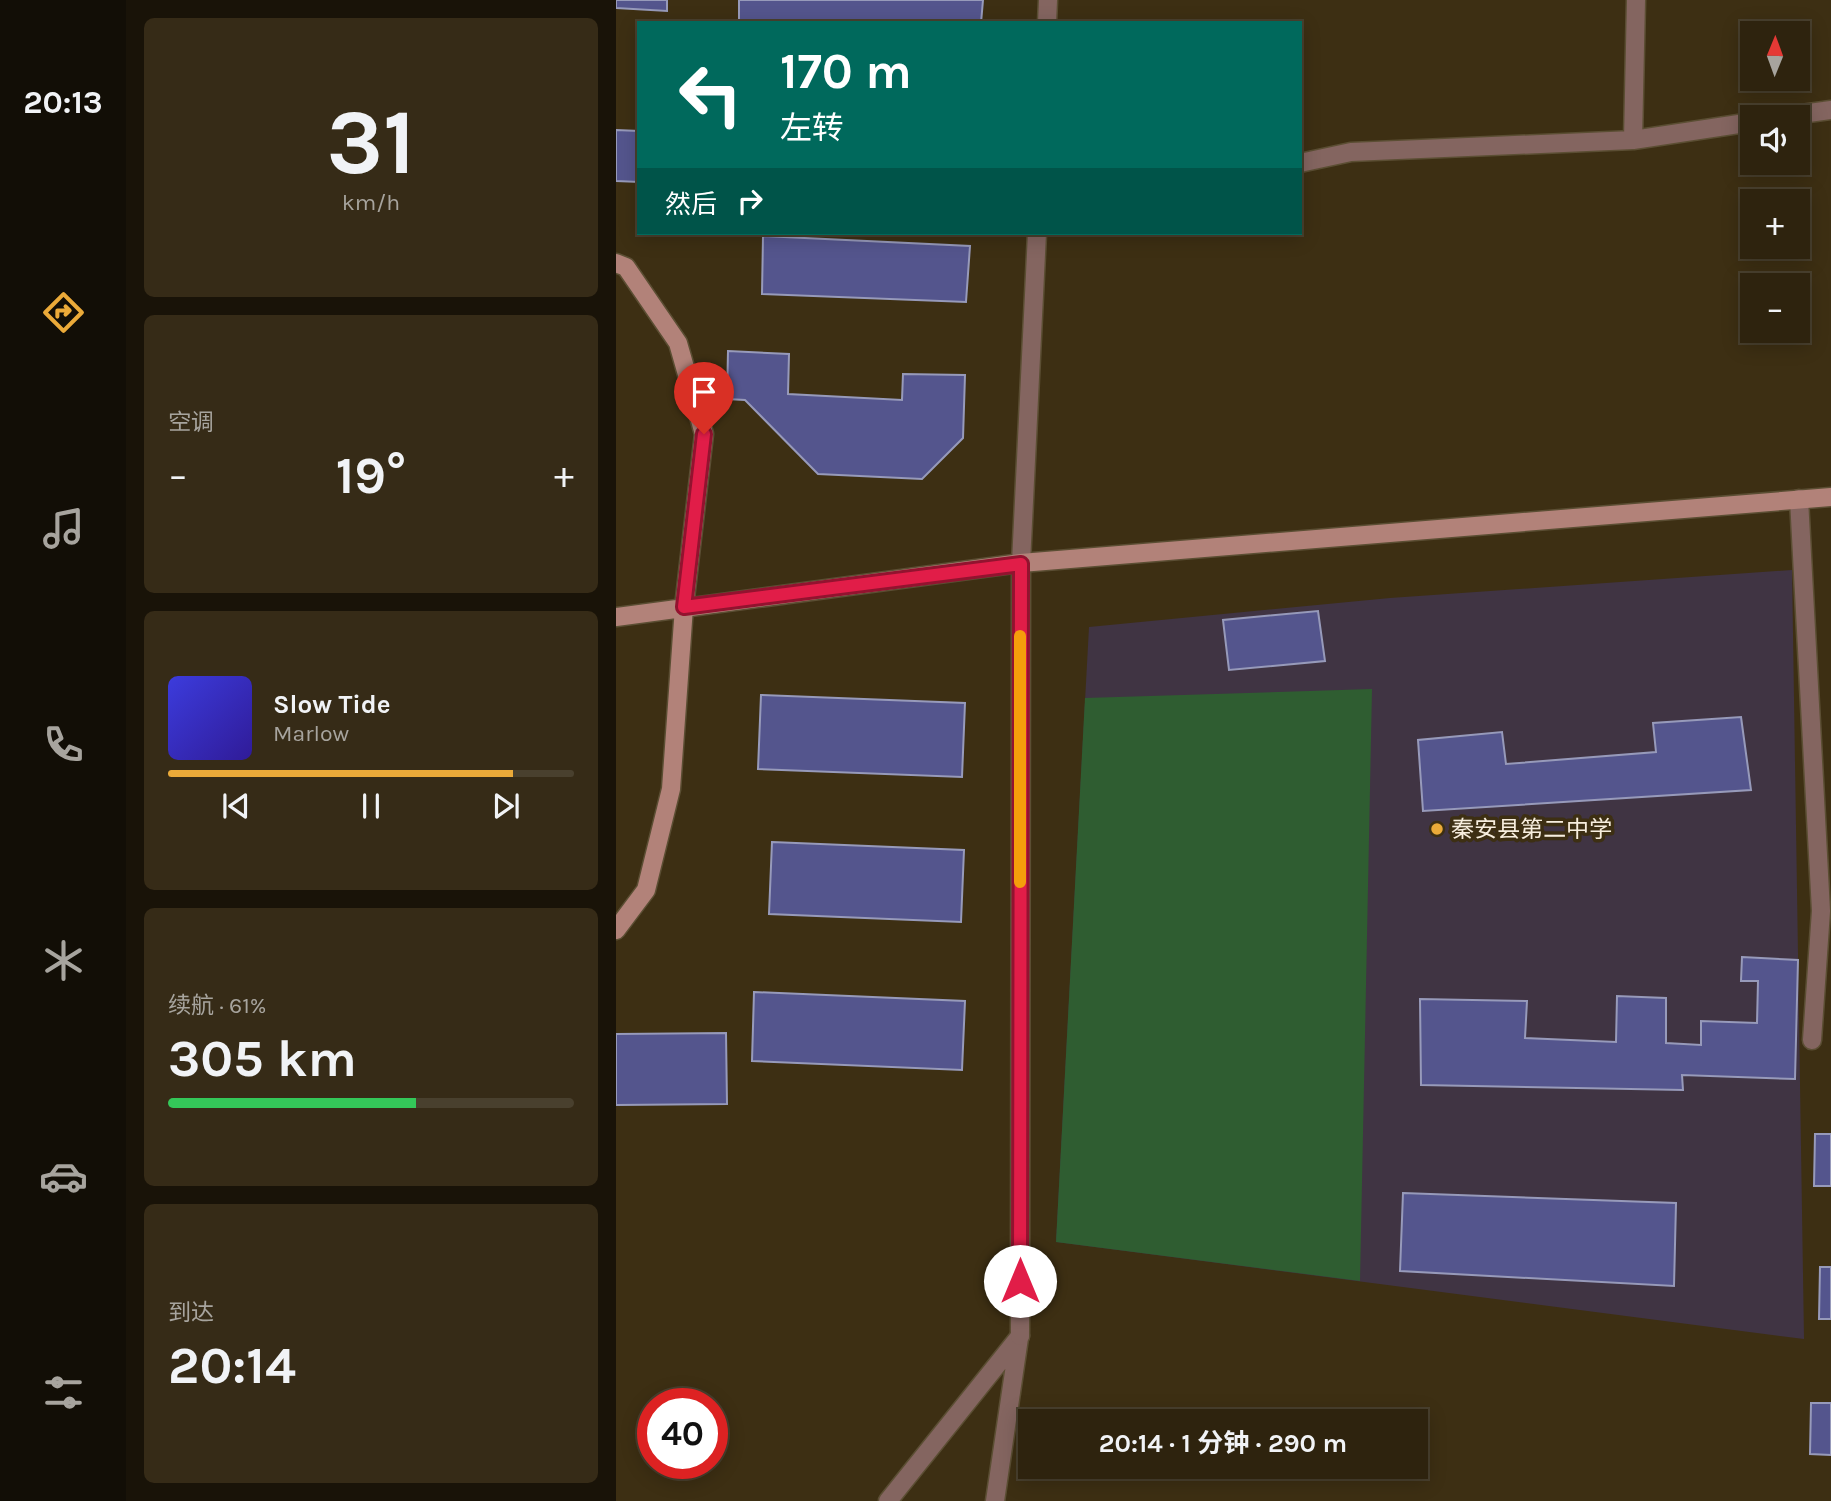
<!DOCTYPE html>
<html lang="zh">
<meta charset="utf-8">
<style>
:root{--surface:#2e230e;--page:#362b17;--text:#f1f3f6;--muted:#a7a49e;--line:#49402e;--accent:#ebaa39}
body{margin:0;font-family:Karla,"Noto Sans SC",sans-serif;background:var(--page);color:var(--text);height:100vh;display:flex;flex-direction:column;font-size:26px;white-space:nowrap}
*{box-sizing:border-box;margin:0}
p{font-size:23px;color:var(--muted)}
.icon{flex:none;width:38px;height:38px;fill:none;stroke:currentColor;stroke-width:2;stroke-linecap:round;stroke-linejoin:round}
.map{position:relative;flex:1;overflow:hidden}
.side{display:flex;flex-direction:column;gap:18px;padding:18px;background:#191308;width:490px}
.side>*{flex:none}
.guide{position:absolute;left:21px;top:21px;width:665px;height:214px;border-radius:0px;box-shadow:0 4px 18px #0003,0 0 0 2px var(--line);background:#00695c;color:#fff;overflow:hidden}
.needle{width:46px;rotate:1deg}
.buttons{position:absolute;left:1124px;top:21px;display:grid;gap:14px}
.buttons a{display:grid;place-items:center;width:70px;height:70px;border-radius:0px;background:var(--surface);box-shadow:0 4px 18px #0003,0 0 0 2px var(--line);font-size:35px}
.speed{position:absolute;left:21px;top:1388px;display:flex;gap:14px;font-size:35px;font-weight:700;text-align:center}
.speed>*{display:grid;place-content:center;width:91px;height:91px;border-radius:50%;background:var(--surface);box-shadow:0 4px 18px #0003,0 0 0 2px var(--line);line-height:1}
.speed .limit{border:10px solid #d22;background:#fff;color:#111}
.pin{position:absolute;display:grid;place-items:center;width:60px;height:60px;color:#fff;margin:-72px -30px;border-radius:50% 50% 50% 0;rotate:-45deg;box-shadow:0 0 7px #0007}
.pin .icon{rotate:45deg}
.me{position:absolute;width:77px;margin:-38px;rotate:0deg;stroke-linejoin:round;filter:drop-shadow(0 0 5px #0008)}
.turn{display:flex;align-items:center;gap:24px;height:147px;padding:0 28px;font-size:32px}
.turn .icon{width:91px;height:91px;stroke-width:2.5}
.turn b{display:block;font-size:49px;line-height:60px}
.then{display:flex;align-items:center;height:66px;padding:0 28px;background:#0003;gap:14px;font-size:26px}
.big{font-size:52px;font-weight:700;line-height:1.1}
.side .tile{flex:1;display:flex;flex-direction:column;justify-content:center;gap:10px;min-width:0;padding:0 24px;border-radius:10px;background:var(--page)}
.side .dial{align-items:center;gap:0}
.dial b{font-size:91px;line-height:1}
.song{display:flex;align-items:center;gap:21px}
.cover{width:84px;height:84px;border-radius:10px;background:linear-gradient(135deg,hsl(240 70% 55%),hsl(250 70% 35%))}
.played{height:7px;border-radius:4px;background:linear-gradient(90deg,var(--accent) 85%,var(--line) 85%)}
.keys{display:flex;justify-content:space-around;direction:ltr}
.heat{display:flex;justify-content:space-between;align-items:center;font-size:38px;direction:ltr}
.charge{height:10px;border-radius:5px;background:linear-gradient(90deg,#34c759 61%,var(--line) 0)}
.trip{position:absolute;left:402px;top:1409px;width:410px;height:70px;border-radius:0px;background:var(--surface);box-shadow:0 4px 18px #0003,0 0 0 2px var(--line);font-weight:700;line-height:70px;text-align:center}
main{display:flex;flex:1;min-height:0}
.tabs{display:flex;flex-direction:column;width:126px;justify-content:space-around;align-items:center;background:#120e06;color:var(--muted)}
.tabs .icon{width:49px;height:49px}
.tabs .on{color:var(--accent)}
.tabs b{font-size:32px;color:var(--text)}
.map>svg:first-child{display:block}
.education{fill:#403443}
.green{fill:#2f5d31}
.building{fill:#54558d;stroke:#979aba;stroke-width:2}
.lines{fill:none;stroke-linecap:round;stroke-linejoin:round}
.minor-casing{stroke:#5b4e33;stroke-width:21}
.tertiary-casing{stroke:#5b4e33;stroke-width:21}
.secondary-casing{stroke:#5b4e33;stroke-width:21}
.minor{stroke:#846560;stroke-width:18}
.tertiary{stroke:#846560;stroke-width:18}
.secondary{stroke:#b28279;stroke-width:18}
.route-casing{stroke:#92132f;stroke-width:18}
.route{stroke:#e11d48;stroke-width:12}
.slow{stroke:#f59e0b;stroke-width:12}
.poi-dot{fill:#ebaa39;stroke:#3d2f13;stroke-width:2.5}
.labels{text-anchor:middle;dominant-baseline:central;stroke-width:7;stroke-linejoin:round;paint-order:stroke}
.poi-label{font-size:23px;fill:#f7eede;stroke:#3d2f13;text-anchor:start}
</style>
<main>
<nav class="tabs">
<b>20:13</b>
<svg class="icon on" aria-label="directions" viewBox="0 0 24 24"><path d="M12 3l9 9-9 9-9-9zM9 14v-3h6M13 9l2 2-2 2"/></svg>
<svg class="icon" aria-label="music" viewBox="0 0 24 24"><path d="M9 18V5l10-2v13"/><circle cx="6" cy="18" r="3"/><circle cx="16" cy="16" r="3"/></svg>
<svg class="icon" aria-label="phone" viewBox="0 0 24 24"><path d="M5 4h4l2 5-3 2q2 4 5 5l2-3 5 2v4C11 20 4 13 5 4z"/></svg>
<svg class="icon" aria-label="climate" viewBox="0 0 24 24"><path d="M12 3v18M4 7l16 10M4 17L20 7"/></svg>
<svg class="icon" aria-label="car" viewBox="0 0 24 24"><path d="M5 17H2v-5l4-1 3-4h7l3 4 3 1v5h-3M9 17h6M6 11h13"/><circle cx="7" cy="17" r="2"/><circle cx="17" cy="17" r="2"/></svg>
<svg class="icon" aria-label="filters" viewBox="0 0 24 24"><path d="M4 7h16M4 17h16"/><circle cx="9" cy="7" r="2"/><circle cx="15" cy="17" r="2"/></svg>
</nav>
<section class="side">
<div class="tile dial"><b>31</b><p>km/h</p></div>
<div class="tile"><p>空调</p>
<div class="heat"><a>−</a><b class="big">19°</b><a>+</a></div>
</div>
<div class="tile">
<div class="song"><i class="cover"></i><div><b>Slow Tide</b><p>Marlow</p></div></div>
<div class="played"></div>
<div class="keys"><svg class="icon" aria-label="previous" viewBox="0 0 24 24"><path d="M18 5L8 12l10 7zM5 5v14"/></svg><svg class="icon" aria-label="pause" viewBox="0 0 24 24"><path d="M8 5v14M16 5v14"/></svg><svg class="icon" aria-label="next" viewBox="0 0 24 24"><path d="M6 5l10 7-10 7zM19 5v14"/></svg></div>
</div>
<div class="tile"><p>续航 · 61%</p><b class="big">305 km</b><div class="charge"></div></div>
<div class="tile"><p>到达</p><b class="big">20:14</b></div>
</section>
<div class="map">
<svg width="1215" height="1501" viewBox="0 0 1215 1501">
<rect width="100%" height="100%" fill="#3d2f13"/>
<path class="education" d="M1176 570 1188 1339 440 1242 473 627 774 598Z"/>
<path class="green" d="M756 689 744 1281 440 1242 469 698Z"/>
<path class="building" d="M0 0H51V11L0 8Z
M123 0H367L365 23 123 21Z
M0 130 23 131V182L0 181Z
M147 236 354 246 350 302 146 294Z
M112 351 173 354 172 394 286 400 287 374 349 375 347 438 306 479 202 474 129 400 111 399Z
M702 611 709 661 613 670 607 620Z
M145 695 349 703 346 777 142 769Z
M1125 717 1135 790 807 811 802 740 886 732 890 764 1040 752 1037 723Z
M156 842 348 850 345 922 153 914Z
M1126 957 1182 960 1179 1079 1066 1075 1067 1090 805 1085 804 999 911 1001 909 1038 1000 1042 1001 996 1050 998V1043L1085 1045V1021L1141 1023 1142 981H1125Z
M138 992 349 1001 346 1070 136 1061Z
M110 1033 111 1104 0 1105V1034Z
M1199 1134H1215V1186H1198Z
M787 1193 1060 1203 1058 1286 784 1271Z
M1204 1267H1215V1319H1203Z
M1195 1403H1215V1455L1194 1454Z"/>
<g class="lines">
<defs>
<path id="minor" d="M1164 117 1215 110
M1017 140 1020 0
M684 163 735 152 1017 140 1136 122
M1183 499 1205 911 1196 1040
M272 1501 404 1336
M379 1501 403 1338"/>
<path id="tertiary" d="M431 23 432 0
M404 1336 405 563 421 233"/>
<path id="secondary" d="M0 263 10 267 62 343 88 434 68 607 55 789 30 890 0 930
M0 617 405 563 1215 497"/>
</defs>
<use href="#minor" class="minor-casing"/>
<use href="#tertiary" class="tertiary-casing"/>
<use href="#secondary" class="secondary-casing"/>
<use href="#minor" class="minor"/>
<use href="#tertiary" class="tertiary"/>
<use href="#secondary" class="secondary"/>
</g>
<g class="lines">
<defs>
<path id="route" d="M88 434 68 607 405 564 404 1281"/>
</defs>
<use href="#route" class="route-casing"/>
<use href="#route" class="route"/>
<path class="slow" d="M404 882V636"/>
</g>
<circle class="poi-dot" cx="821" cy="829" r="7"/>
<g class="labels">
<g class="poi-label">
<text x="835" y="829">秦安县第二中学</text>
</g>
</g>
</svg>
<div class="buttons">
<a><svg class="needle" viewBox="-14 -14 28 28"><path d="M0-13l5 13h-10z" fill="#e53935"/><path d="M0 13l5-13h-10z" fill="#a7a49e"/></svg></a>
<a><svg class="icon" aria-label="sound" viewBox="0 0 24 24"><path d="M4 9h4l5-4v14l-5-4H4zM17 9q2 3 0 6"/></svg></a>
<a>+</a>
<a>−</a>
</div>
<div class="speed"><div class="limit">40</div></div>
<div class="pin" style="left:88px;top:434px;background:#d93025"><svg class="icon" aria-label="arrive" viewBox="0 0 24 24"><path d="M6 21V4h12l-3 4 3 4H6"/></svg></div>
<svg class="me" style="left:404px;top:1281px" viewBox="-20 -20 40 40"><circle r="19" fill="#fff"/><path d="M0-13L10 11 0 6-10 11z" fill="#e11d48"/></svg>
<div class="trip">20:14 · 1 分钟 · 290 m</div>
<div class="guide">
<div class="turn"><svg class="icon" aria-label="left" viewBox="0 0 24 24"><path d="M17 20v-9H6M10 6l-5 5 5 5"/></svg><div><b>170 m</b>左转</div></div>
<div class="then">然后<svg class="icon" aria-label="right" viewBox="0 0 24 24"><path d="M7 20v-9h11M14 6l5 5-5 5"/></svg></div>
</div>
</div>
</main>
